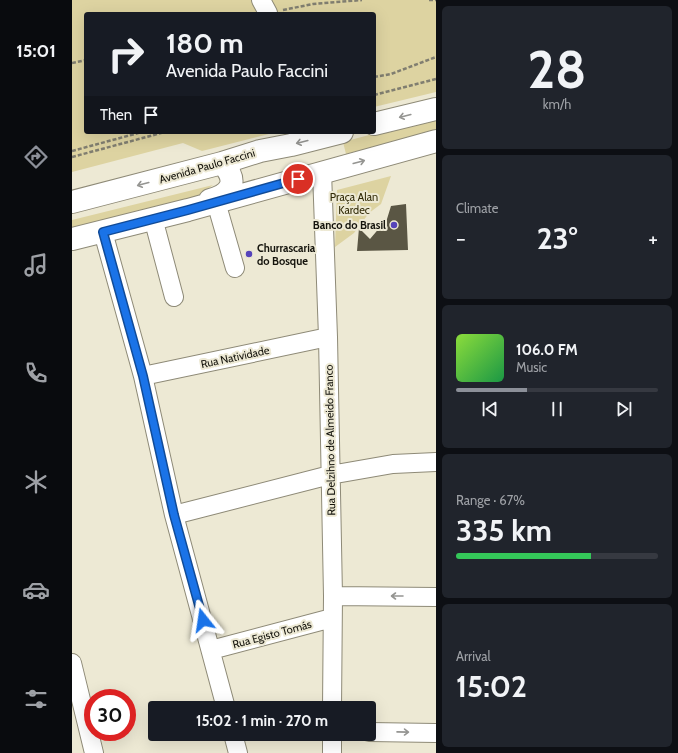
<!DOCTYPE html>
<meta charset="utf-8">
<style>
:root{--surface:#171b24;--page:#20242c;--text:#f1f3f6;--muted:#9ea1a6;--line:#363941;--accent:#8c9099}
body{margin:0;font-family:Cabin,sans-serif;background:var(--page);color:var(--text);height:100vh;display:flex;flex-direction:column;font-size:15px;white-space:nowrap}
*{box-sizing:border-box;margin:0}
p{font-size:13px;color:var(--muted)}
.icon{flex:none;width:22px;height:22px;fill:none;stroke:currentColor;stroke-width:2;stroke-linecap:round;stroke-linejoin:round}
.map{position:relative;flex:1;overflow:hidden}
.details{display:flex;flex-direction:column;gap:6px;padding:6px;background:#0d0f14;width:242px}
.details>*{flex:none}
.top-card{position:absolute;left:12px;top:12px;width:292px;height:122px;border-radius:4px;box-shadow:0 4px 16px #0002;background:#171b24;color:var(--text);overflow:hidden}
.speed{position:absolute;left:12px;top:689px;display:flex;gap:8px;font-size:20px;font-weight:700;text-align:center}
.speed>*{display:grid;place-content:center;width:52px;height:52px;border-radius:50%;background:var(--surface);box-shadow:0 4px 16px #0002;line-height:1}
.speed .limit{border:6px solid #d22;background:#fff;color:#111}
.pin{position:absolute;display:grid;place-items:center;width:34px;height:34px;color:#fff;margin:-17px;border:2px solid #fff;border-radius:50%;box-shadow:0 1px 4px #0007}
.me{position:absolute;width:44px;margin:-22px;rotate:345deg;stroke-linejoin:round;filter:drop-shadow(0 0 3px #0008)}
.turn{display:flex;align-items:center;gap:14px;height:84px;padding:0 16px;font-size:18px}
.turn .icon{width:52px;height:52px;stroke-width:2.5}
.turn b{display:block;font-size:28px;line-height:34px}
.then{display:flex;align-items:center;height:38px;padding:0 16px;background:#0003;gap:8px;font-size:15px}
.big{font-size:30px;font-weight:700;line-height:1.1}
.details .card{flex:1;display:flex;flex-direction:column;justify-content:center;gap:6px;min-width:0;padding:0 14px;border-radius:6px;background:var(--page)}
.details .dial{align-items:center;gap:0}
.dial b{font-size:52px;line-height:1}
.song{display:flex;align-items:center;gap:12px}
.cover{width:48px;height:48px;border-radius:6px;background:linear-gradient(135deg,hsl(90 70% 55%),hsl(140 70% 35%))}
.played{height:4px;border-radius:2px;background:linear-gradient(90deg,var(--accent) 35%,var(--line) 35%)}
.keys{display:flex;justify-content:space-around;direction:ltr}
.heat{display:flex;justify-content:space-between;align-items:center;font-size:22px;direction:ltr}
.charge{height:6px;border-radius:3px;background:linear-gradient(90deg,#34c759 67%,var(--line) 0)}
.trip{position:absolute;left:76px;top:701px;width:228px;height:40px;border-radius:4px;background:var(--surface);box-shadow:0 4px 16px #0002;font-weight:700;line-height:40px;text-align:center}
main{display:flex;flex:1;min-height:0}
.dock{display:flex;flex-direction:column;width:72px;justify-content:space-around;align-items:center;background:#090b0e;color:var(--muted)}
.dock .icon{width:28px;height:28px}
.dock .current{color:var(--accent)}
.dock b{font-size:18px;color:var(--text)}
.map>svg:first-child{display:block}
.green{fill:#ddd3a1}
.building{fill:#5a5644}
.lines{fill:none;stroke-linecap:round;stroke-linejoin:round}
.minor-casing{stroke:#8e8a77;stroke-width:20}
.major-casing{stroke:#8e8a77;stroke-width:24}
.path{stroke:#807e70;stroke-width:2.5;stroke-dasharray:4 2;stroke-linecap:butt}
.minor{stroke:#fff;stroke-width:18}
.major{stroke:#fff;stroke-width:22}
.oneway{stroke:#959592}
.route-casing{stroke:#114b97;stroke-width:10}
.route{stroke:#1a73e8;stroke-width:7}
.poi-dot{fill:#5543ba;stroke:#ede9d4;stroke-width:1.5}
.labels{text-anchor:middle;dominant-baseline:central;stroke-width:4;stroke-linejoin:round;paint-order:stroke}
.street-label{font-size:11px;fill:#14130c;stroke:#ede9d4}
.park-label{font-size:11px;fill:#322b08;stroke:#ede9d4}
.poi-label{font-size:11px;font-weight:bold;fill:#14130c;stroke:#ede9d4;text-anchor:end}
</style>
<main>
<nav class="dock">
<b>15:01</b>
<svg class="icon current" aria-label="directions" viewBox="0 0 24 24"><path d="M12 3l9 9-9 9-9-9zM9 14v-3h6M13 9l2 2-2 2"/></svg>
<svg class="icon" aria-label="music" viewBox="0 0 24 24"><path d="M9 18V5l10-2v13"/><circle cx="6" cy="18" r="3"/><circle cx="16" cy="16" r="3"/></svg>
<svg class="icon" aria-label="phone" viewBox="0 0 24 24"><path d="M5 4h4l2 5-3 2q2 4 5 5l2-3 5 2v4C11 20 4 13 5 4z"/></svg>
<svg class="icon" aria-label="climate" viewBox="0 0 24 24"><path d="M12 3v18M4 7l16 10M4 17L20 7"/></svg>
<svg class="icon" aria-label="car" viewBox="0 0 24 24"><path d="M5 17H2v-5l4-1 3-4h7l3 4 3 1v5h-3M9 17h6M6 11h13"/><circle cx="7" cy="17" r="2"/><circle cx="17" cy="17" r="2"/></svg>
<svg class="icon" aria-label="filters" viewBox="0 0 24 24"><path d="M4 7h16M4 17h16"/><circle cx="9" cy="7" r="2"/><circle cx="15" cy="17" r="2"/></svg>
</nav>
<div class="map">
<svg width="364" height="753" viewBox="0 0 364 753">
<rect width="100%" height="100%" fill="#ede9d4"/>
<path class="green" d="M0 0H364V92L302 107V14H14V132H205L130 151 111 143 0 172Z
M364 117V130L274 154 271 142Z
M319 176 309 204 297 213 282 233 263 247 265 190Z
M141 185 115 204 0 233V220Z"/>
<path class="building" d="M334 204 336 250 285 251 287 228 298 239 315 219 319 206Z"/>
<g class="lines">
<defs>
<path id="minor" d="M189 0 196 13
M250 172 256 337 261 596 260 708
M144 202 163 268
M81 218 102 297
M31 232 71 376 102 515 154 708
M71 376 256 337
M102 515 258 475 321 464 364 462
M261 596 364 597
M139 650 260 618
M0 663 22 753
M297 732 364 733
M161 734 166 753
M260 734V753"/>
<path id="major" d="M302 124 364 109
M138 200C160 194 167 181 150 163
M0 202 150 163 188 151 219 145 270 132
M0 239 116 210 364 141"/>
</defs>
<use href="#minor" class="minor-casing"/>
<use href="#major" class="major-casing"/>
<path class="path" d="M357 0H364
M211 10 241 4 290 0
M0 63 14 60
M302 77 319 74 364 57
M302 95 364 79
M0 151 70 132
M0 157 93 132"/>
<use href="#minor" class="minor"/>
<use href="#major" class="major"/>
</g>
<defs><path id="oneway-shaft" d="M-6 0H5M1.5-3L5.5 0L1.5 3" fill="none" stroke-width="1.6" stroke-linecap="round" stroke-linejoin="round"/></defs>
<g class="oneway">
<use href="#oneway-shaft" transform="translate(333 116) rotate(166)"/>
<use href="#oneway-shaft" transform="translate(230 142) rotate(166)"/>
<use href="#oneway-shaft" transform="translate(287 162) rotate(-15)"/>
<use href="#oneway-shaft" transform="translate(71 184) rotate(165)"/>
<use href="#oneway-shaft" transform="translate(325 596) rotate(-180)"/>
<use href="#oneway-shaft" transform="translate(331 732) rotate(1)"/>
</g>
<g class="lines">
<defs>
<path id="route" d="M131 620 102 515 71 376 31 232 116 210 226 179"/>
</defs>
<use href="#route" class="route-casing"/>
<use href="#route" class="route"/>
</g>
<g class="poi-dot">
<circle cx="322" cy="225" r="4"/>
<circle cx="177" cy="254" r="4"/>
</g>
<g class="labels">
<g class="street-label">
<text transform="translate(135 166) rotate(-16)">Avenida Paulo Faccini</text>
<text transform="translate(163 357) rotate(-12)">Rua Natividade</text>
<text transform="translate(258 440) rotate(-91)">Rua Delzihno de Almeido Franco</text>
<text transform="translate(200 634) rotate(-15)">Rua Egisto Tomás</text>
</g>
<g class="park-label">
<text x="282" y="197">Praça Alan<tspan x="282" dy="13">Kardec</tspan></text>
</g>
<g class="poi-label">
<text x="314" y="225">Banco do Brasil</text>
<text x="185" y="248" text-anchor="start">Churrascaria<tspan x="185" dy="13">do Bosque</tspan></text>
</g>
</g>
</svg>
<div class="speed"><div class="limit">30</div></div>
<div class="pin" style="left:226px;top:179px;background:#d93025"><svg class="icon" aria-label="arrive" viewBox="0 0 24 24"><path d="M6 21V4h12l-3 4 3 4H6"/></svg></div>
<svg class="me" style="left:131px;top:620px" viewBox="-20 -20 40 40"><path d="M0-17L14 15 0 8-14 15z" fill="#1a73e8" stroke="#fff" stroke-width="4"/></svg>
<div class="trip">15:02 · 1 min · 270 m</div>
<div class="top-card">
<div class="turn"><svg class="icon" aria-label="right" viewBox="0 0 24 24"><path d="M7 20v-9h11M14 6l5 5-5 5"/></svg><div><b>180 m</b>Avenida Paulo Faccini</div></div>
<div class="then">Then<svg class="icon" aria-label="arrive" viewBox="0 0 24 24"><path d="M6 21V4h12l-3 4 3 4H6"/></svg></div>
</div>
</div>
<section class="details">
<div class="card dial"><b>28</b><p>km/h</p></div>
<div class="card"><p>Climate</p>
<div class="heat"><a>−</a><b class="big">23°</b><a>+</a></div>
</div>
<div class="card">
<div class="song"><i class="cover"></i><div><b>106.0 FM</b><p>Music</p></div></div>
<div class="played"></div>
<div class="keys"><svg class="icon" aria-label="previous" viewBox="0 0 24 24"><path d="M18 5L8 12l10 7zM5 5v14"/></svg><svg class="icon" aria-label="pause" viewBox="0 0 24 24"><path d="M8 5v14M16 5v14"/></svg><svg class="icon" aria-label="next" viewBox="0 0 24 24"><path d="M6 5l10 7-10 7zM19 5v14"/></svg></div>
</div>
<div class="card"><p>Range · 67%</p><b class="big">335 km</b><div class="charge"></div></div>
<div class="card"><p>Arrival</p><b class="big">15:02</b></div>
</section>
</main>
